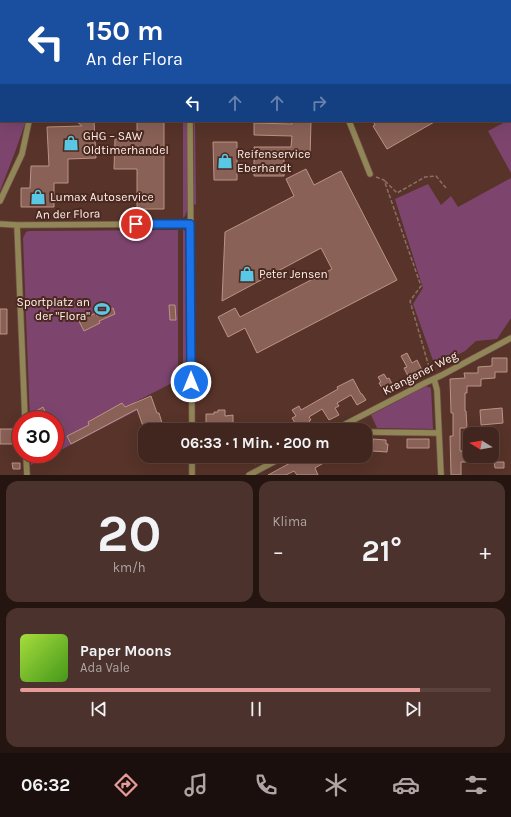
<!DOCTYPE html>
<html lang="de">
<meta charset="utf-8">
<style>
:root{--surface:#41261f;--page:#4c322c;--text:#f1f3f6;--muted:#aea5a4;--line:#5a433d;--accent:#e69b98}
body{margin:0;font-family:Karla,sans-serif;background:var(--page);color:var(--text);height:100vh;display:flex;flex-direction:column;font-size:15px;white-space:nowrap}
*{box-sizing:border-box;margin:0}
p{font-size:13px;color:var(--muted)}
.icon{flex:none;width:22px;height:22px;fill:none;stroke:currentColor;stroke-width:2;stroke-linecap:round;stroke-linejoin:round}
.map{position:relative;height:475px;overflow:hidden}
.side{display:flex;flex-direction:column;gap:6px;padding:6px;background:#241511;flex:1}
.side>*{flex:none}
.banner{position:absolute;left:0px;top:0px;width:511px;height:122px;box-shadow:0 4px 16px #0002,0 0 0 1px var(--line);background:#1a4fa0;color:#fff;overflow:hidden}
.needle{width:26px;rotate:281deg}
.controls{position:absolute;left:463px;top:427px;display:grid;gap:8px}
.controls a{display:grid;place-items:center;width:36px;height:36px;border-radius:8px;background:var(--surface);box-shadow:0 4px 16px #0002,0 0 0 1px var(--line);font-size:20px}
.speed{position:absolute;left:12px;top:411px;display:flex;gap:8px;font-size:20px;font-weight:700;text-align:center}
.speed>*{display:grid;place-content:center;width:52px;height:52px;border-radius:50%;background:var(--surface);box-shadow:0 4px 16px #0002,0 0 0 1px var(--line);line-height:1}
.speed .limit{border:6px solid #d22;background:#fff;color:#111}
.pin{position:absolute;display:grid;place-items:center;width:34px;height:34px;color:#fff;margin:-17px;border:2px solid #fff;border-radius:50%;box-shadow:0 1px 4px #0007}
.me{position:absolute;width:44px;margin:-22px;rotate:0deg;stroke-linejoin:round;filter:drop-shadow(0 0 3px #0008)}
.turn{display:flex;align-items:center;gap:14px;height:84px;padding:0 20px;font-size:18px}
.turn .icon{width:52px;height:52px;stroke-width:2.5}
.turn b{display:block;font-size:28px;line-height:34px}
.lanes{display:flex;align-items:center;height:38px;padding:0 20px;background:#0003;justify-content:center;gap:20px;direction:ltr}
.lanes .off{opacity:.35}
.big{font-size:30px;font-weight:700;line-height:1.1}
.side .card{flex:1;display:flex;flex-direction:column;justify-content:center;gap:6px;min-width:0;padding:0 14px;border-radius:12px;background:var(--page)}
.side .dial{align-items:center;gap:0}
.dial b{font-size:52px;line-height:1}
.song{display:flex;align-items:center;gap:12px}
.cover{width:48px;height:48px;border-radius:6px;background:linear-gradient(135deg,hsl(80 70% 55%),hsl(100 70% 35%))}
.played{height:4px;border-radius:2px;background:linear-gradient(90deg,var(--accent) 85%,var(--line) 85%)}
.keys{display:flex;justify-content:space-around;direction:ltr}
.heat{display:flex;justify-content:space-between;align-items:center;font-size:22px;direction:ltr}
.side .tiles{flex:1;display:grid;gap:6px;grid-template-columns:1fr 1fr}
.card:last-child{grid-column:span 2}
.trip{position:absolute;left:138px;top:423px;width:234px;height:40px;border-radius:12px;background:var(--surface);box-shadow:0 4px 16px #0002,0 0 0 1px var(--line);font-weight:700;line-height:40px;text-align:center}
.tabs{display:flex;height:64px;justify-content:space-around;align-items:center;background:#1a0f0c;color:var(--muted)}
.tabs .icon{width:28px;height:28px}
.tabs .current{color:var(--accent)}
.tabs b{font-size:18px;color:var(--text)}
.map>svg:first-child{display:block}
.green{fill:#7d456e}
.building{fill:#896156;stroke:#bd9386}
.lines{fill:none;stroke-linecap:round;stroke-linejoin:round}
.minor-casing{stroke:#725148;stroke-width:7}
.path{stroke:#8c6f67;stroke-width:1.5;stroke-dasharray:4 2;stroke-linecap:butt}
.minor{stroke:#908657;stroke-width:5.5}
.route-casing{stroke:#114b97;stroke-width:10}
.route{stroke:#1a73e8;stroke-width:7}
.labels{text-anchor:middle;dominant-baseline:central;stroke-width:4;stroke-linejoin:round;paint-order:stroke}
.poi-label{font-size:12px;fill:#fff1ed;stroke:#4b291f;text-anchor:start}
.street-label{font-size:12px;fill:#fff1ed;stroke:#4b291f}
</style>
<div class="map">
<svg width="511" height="475" viewBox="0 0 511 475">
<rect width="100%" height="100%" fill="#573329"/>
<path class="green" d="M377 0H498L499 1H375Z
M1 2V121H26L15 152 0 191V4Z
M511 118V173L488 131 507 121H510V119Z
M183 121H187V211L185 216 183 218Z
M194 121H195L196 205 194 204Z
M511 178V318L497 339 476 341 465 351 435 366 413 304 423 288 395 199 428 184 441 205 451 196 458 207Z
M183 229 185 231 187 237 188 375H183Z
M178 230V380L135 402 138 410 55 453V420H30L23 238 26 232 29 231Z
M426 386 431 388 433 429 377 428 371 415Z
M31 454H54L31 465Z"/>
<path class="building" d="M76 121H94L96 158 68 159V183H54V207H21V188H30L31 166H49L47 127 82 126Z
M137 121H164V209H137V169H114L115 139 137 138Z
M292 121H311L310 158 284 157V176H254V147H291L292 136 254 135V123L292 124Z
M373 121H436L387 149 373 126 375 125Z
M213 142H237V180H214Z
M306 169 314 185 341 171 397 280 257 353 245 328 228 337 218 317 235 308 240 317 332 269 321 248 222 301 225 232 294 196 286 179Z
M169 305H175L176 320H170Z
M113 308 115 314 99 321 100 323 84 331 79 321 96 313 97 316Z
M0 309H7V334H0Z
M407 353 412 363 417 360 422 370 409 378 404 368 407 367 401 356Z
M492 358H507V372H495V378L481 379V386H467V393H465V411H466L467 428H460V451H466V462H461V475H451L450 436H453V413H451L450 379 465 378 464 373H478V367L492 366Z
M384 374 387 379 389 378 393 386 384 391 379 383 381 382 378 377Z
M353 379 361 394H362L366 400 357 405 351 395 337 403 339 406 335 408 339 415 329 420 322 409 309 417 311 420 309 421 314 430H301L299 427 298 428 292 418 296 416 292 410 299 406 301 410 338 389 337 387Z
M151 396 157 413H159L162 423 144 429 137 409 71 444 67 436 89 425 88 422 122 403 125 407Z
M43 407 49 420H29V418L37 414 36 411Z
M502 408 503 423 481 425 480 410Z
M218 410H225V416L233 415V423H225V430H219L218 427H214V425H206V414H214V412H218Z
M0 429H15V444H0Z
M373 439 386 440V444H388L387 452 372 451Z
M407 439H429V448H407Z
M206 456H218V462H207Z
M251 456H268L255 464Z
M303 456H323L327 461 315 468 318 475H297L294 471 286 475H268Z
M494 462H504V468H495Z
M12 463H20V469H13Z"/>
<g class="lines">
<defs>
<path id="minor" d="M193 1V0
M284 1 288 0 293 1
M190 121 192 430
M349 121 370 174
M0 201 22 154 29 121
M0 224 17 225 181 224H190
M17 225 25 420
M434 379 437 390 441 475
M334 430 425 383 442 375 511 338
M365 432 439 433
M26 454 27 475
M192 456V475
M249 475 285 456"/>
</defs>
<use href="#minor" class="minor-casing"/>
<path class="path" d="M495 0V1
M510 41 511 44
M376 177 384 180 421 286 410 301 431 374
M385 181 397 193 425 177 436 176 446 188"/>
<use href="#minor" class="minor"/>
</g>
<g class="lines">
<defs>
<path id="route" d="M136 224H190L191 382"/>
</defs>
<use href="#route" class="route-casing"/>
<use href="#route" class="route"/>
</g>
<defs>
<symbol id="shop-bare" viewBox="-9 -9 18 18"><path d="M-5-2.5h2.3a2.7 3.5 0 0 1 5.4 0H5L5.5 6h-11ZM-1.5-2.5h3a1.5 2.3 0 0 0-3 0Z" fill="#59c8e5" stroke="#4b291f" stroke-width="2.5" paint-order="stroke"/></symbol>
<symbol id="stadium-bare" viewBox="-9 -9 18 18"><path d="M0-5a6.5 5 0 1 0 0 10a6.5 5 0 1 0 0-10ZM-3.5-1.8h7v3.6h-7Z" fill="#59c8e5" stroke="#4b291f" stroke-width="2.5" paint-order="stroke"/></symbol>
</defs>
<g fill-rule="evenodd">
<use href="#shop-bare" x="60" y="132" width="22" height="22"/>
<use href="#shop-bare" x="214" y="150" width="22" height="22"/>
<use href="#shop-bare" x="27" y="186" width="22" height="22"/>
<use href="#shop-bare" x="236" y="263" width="22" height="22"/>
<use href="#stadium-bare" x="91" y="298" width="22" height="22"/>
</g>
<g class="labels">
<g class="poi-label">
<text x="83" y="136">GHG – SAW<tspan x="83" dy="14">Oldtimerhandel</tspan></text>
<text x="237" y="154">Reifenservice<tspan x="237" dy="14">Eberhardt</tspan></text>
<text x="50" y="197">Lumax Autoservice</text>
<text x="259" y="274">Peter Jensen</text>
<text x="90" y="302" text-anchor="end">Sportplatz an<tspan x="90" dy="14">der "Flora"</tspan></text>
</g>
<g class="street-label">
<text transform="translate(68 214) rotate(-1)">An der Flora</text>
<text transform="translate(420 373) rotate(-27)">Krangener Weg</text>
</g>
</g>
</svg>
<div class="controls">
<a><svg class="needle" viewBox="-14 -14 28 28"><path d="M0-13l5 13h-10z" fill="#e53935"/><path d="M0 13l5-13h-10z" fill="#aea5a4"/></svg></a>
</div>
<div class="speed"><div class="limit">30</div></div>
<div class="pin" style="left:136px;top:224px;background:#d93025"><svg class="icon" aria-label="arrive" viewBox="0 0 24 24"><path d="M6 21V4h12l-3 4 3 4H6"/></svg></div>
<svg class="me" style="left:191px;top:382px" viewBox="-20 -20 40 40"><circle r="17" fill="#1a73e8" stroke="#fff" stroke-width="3"/><path d="M0-11L8 9 0 5-8 9z" fill="#fff"/></svg>
<div class="trip">06:33 · 1 Min. · 200 m</div>
<div class="banner">
<div class="turn"><svg class="icon" aria-label="left" viewBox="0 0 24 24"><path d="M17 20v-9H6M10 6l-5 5 5 5"/></svg><div><b>150 m</b>An der Flora</div></div>
<div class="lanes"><svg class="icon" aria-label="left" viewBox="0 0 24 24"><path d="M17 20v-9H6M10 6l-5 5 5 5"/></svg><svg class="icon off" aria-label="ahead" viewBox="0 0 24 24"><path d="M12 20V5M6 11l6-6 6 6"/></svg><svg class="icon off" aria-label="ahead" viewBox="0 0 24 24"><path d="M12 20V5M6 11l6-6 6 6"/></svg><svg class="icon off" aria-label="right" viewBox="0 0 24 24"><path d="M7 20v-9h11M14 6l5 5-5 5"/></svg></div>
</div>
</div>
<section class="side">
<div class="tiles">
<div class="card dial"><b>20</b><p>km/h</p></div>
<div class="card"><p>Klima</p>
<div class="heat"><a>−</a><b class="big">21°</b><a>+</a></div>
</div>
<div class="card">
<div class="song"><i class="cover"></i><div><b>Paper Moons</b><p>Ada Vale</p></div></div>
<div class="played"></div>
<div class="keys"><svg class="icon" aria-label="previous" viewBox="0 0 24 24"><path d="M18 5L8 12l10 7zM5 5v14"/></svg><svg class="icon" aria-label="pause" viewBox="0 0 24 24"><path d="M8 5v14M16 5v14"/></svg><svg class="icon" aria-label="next" viewBox="0 0 24 24"><path d="M6 5l10 7-10 7zM19 5v14"/></svg></div>
</div>
</div>
</section>
<nav class="tabs">
<b>06:32</b>
<svg class="icon current" aria-label="directions" viewBox="0 0 24 24"><path d="M12 3l9 9-9 9-9-9zM9 14v-3h6M13 9l2 2-2 2"/></svg>
<svg class="icon" aria-label="music" viewBox="0 0 24 24"><path d="M9 18V5l10-2v13"/><circle cx="6" cy="18" r="3"/><circle cx="16" cy="16" r="3"/></svg>
<svg class="icon" aria-label="phone" viewBox="0 0 24 24"><path d="M5 4h4l2 5-3 2q2 4 5 5l2-3 5 2v4C11 20 4 13 5 4z"/></svg>
<svg class="icon" aria-label="climate" viewBox="0 0 24 24"><path d="M12 3v18M4 7l16 10M4 17L20 7"/></svg>
<svg class="icon" aria-label="car" viewBox="0 0 24 24"><path d="M5 17H2v-5l4-1 3-4h7l3 4 3 1v5h-3M9 17h6M6 11h13"/><circle cx="7" cy="17" r="2"/><circle cx="17" cy="17" r="2"/></svg>
<svg class="icon" aria-label="filters" viewBox="0 0 24 24"><path d="M4 7h16M4 17h16"/><circle cx="9" cy="7" r="2"/><circle cx="15" cy="17" r="2"/></svg>
</nav>
